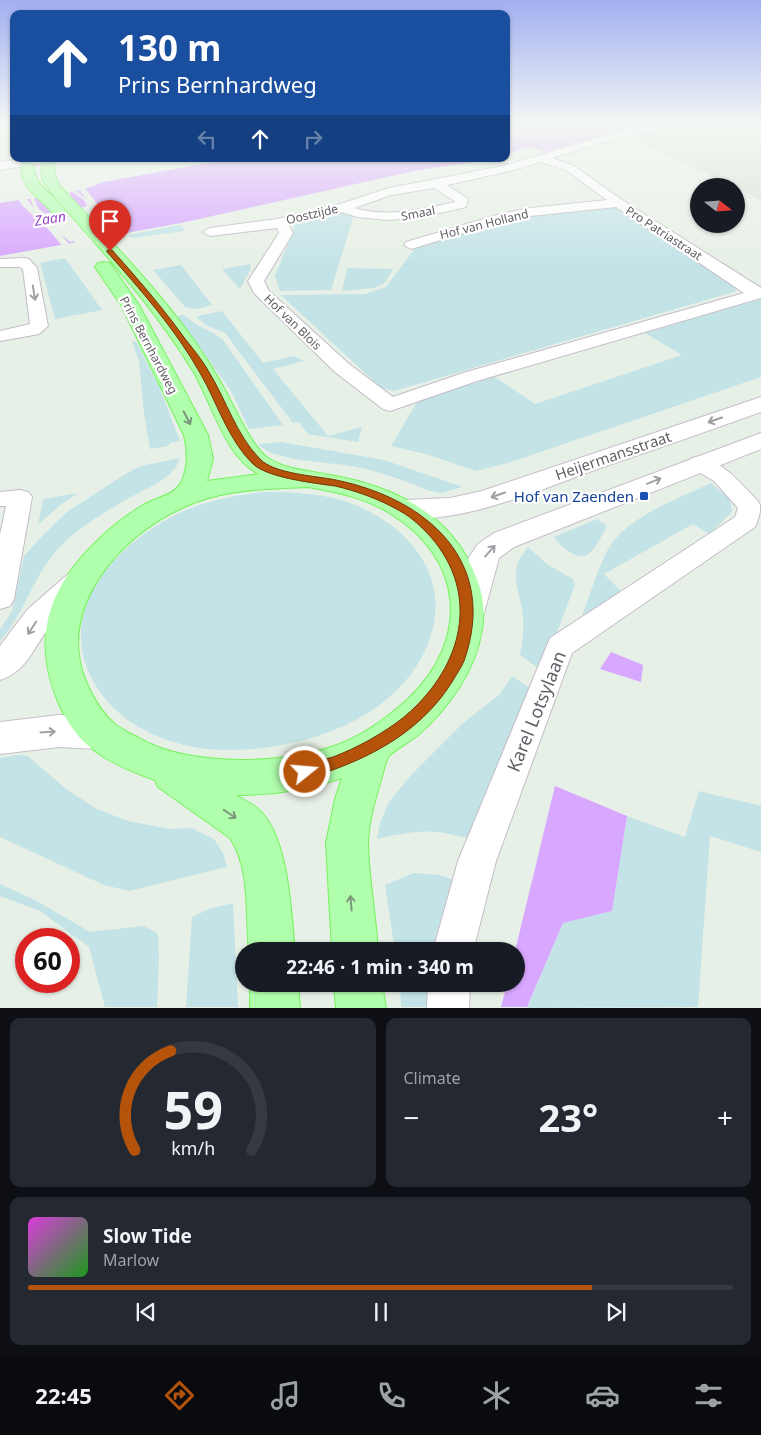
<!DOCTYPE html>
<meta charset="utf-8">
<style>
:root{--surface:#171b24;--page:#242831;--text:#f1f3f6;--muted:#9ea1a6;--line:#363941;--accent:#b45309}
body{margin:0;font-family:"Noto Sans",sans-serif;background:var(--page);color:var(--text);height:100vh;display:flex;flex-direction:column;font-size:19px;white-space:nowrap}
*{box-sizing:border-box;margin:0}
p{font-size:16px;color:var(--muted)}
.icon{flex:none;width:28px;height:28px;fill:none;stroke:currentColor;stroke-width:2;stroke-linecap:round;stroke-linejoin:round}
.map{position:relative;height:1008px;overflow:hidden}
.side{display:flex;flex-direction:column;gap:10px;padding:10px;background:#0d0f14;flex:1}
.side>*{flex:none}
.guide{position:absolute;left:10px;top:10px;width:500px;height:152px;border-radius:10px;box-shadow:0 1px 4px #0004;background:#1a4fa0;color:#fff;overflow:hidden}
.needle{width:32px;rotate:107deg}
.buttons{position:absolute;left:690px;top:178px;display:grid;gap:10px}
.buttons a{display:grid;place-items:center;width:55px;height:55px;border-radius:50%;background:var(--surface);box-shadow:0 1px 4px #0004;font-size:25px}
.speed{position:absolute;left:15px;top:928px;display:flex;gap:10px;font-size:25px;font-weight:700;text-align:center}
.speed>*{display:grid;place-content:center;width:65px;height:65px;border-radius:50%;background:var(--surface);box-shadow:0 1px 4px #0004;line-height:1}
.speed .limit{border:8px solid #d22;background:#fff;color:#111}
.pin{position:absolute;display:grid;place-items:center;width:42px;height:42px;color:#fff;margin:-51px -21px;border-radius:50% 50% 50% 0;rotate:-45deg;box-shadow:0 0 5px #0007}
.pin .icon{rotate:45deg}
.me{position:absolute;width:55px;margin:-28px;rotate:73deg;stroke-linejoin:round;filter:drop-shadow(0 0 4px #0008)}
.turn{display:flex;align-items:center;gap:18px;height:105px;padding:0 25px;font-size:22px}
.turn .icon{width:65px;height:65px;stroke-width:2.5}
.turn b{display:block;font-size:35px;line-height:42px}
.lanes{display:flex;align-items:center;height:48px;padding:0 25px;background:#0003;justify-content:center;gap:25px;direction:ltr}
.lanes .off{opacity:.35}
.big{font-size:38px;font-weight:700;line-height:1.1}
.side .widget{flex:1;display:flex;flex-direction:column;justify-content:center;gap:8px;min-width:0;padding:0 18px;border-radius:10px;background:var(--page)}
.side .dial{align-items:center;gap:0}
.dial svg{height:130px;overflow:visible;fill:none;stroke:var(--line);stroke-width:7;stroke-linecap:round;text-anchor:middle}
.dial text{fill:var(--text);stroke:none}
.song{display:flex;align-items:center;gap:15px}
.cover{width:60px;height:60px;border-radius:8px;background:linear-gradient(135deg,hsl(300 70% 55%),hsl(120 70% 35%))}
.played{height:5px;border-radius:2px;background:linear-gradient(90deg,var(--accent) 80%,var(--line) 80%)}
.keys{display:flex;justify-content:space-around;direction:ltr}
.heat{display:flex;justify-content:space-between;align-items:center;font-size:28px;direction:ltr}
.side .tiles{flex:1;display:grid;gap:10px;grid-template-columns:1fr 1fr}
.widget:last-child{grid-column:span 2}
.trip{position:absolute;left:235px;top:942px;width:290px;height:50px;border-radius:25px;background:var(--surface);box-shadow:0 1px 4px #0004;font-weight:700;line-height:50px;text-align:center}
.tabs{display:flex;height:80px;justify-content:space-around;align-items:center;background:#090b0e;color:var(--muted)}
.tabs .icon{width:35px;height:35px}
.tabs .selected{color:var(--accent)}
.tabs b{font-size:22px;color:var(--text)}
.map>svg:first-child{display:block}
.industrial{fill:#dadfd8}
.green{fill:#c3e3e7}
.water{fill:#d8a7ff}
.pier{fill:#e7f0e6}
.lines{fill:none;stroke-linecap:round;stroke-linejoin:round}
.street-casing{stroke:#c2bdc5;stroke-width:2}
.secondary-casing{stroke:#c5bec7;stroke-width:2}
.primary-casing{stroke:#76f25d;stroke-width:2}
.street{fill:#fff;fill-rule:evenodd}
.secondary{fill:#fff;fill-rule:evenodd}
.primary{fill:#b0ffac;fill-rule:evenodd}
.oneway{stroke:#a29ea4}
.oneway2{stroke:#7f967f}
.route{fill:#b45309;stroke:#753606}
.transit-dot{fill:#1a4fb4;stroke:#fff;stroke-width:2}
.labels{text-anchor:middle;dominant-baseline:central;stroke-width:4.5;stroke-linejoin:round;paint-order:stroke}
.far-street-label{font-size:12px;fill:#645e67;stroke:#fff}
.far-water-label{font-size:14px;font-style:italic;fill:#9648c4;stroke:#fff}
.street-label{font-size:15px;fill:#645e67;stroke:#fff}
.transit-label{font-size:15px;fill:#164399;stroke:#fff;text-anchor:end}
.near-street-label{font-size:18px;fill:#645e67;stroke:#fff}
</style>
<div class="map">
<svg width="761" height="1008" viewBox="0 0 761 1008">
<rect width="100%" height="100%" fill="#e7f0e6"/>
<path class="industrial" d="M679 124H761V200L736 188V186H732L634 139 629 134Z"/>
<path class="green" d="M615 205 732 284 737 291 394 391 381 388 281 295 365 294 386 287 416 247 494 220Z
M344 210 354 215 331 290 280 291 275 276 294 229V222Z
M181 225 185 231 132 238 128 236 132 234Z
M65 258 102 310 55 319 40 263Z
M250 264 251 268 240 289 222 269Z
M181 265 212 305 197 309 185 307 153 270Z
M347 268 393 269 385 283 374 288 342 291Z
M761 299V377L508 463 476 471 429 455 391 446 419 399 495 377 535 404 682 355 645 333Z
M222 311 263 363 294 356 304 361 273 369 328 436 362 427 358 442 308 434 299 422 293 423 225 333 208 326 197 318 198 316Z
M184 315C198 328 209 329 223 340L283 425 249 429 231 391 177 316Z
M136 341 160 389 180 441 170 443 168 446 150 449 144 413 139 361 132 342Z
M281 442 384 460 463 487 441 493 430 491C408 482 384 473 361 468 333 461 275 463 258 444Z
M180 458 176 467 168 476C156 484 144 490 131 497 106 511 77 528 57 550 33 577 24 614 0 641V629L12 611 24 556 44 534 67 512 127 473 141 466Z
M711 483 730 500 732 512 709 534 693 524 604 574 623 593 582 616C590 595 597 571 607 551 625 517 678 499 711 483Z
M264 492C290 492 316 493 341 500 401 518 453 571 430 638 401 724 288 756 207 749 171 745 131 729 108 702 42 626 109 544 184 511 209 500 236 495 264 492Z
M78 493 60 505 38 525 43 499Z
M597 519 607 526C602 534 597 547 590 553 578 563 560 546 554 537Z
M528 547 548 565 573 579 575 585 542 671 520 655C523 642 524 629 523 616 520 588 506 572 528 547Z
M512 676 533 690 473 837C460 839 448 832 435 832 415 830 397 835 377 839L380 823 389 802 411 775 463 723 499 695Z
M17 755 28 756 66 789 97 809 128 821 170 829 191 828 214 839 223 853 227 867 129 891 104 885 0 837V758Z
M699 791 761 806V852L710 836 698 1007 527 1008 563 923 612 911 627 816 685 837Z
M414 873 439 875 454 880 436 936 434 951H395L385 885Z
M0 884 37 901 90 932 144 926 158 934 159 958 157 1007H105L89 947 40 911 0 896Z
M233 903 238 1007H186L192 917 209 909Z
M400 984H429L428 1007H401Z"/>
<path class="water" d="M506 124H629L627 125 633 127 545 152 529 147 506 154Z
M231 159H492L414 171 181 223 0 256V203C34 197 73 196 103 182Z
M611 652 643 665 641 682 600 669Z
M555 786 627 816 612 911 563 923 527 1007H501L507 984H516L515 951Z"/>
<path class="pier" d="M84 187 123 237 116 238 108 229 113 237 77 245 74 241 70 242 61 234 71 246 64 248 49 230 23 206 17 198 24 196 34 208 30 198 33 197 39 209 45 214 52 212 41 201 32 195 69 190 71 196 81 208 87 206 84 200 71 191 75 190 87 200 78 188Z"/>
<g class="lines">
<defs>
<path id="street" d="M0 124H14V130H0Z
M661 124H679L677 126 605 142 552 158 574 166 622 200 761 288V298L477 381 390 411 383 409 335 372 254 293 248 281 279 233 277 228 210 236 203 232 210 228 277 219 337 205 389 188 503 166 598 138ZM541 162 566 170 607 200 530 208 500 214 406 242 404 245 411 249 503 221 530 216 616 207 744 293 463 373 393 397 349 364 269 291 264 281 293 233 288 224 341 212 358 217 387 220 416 218 462 208 466 207 468 199 447 185 510 171ZM434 188 456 202C422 209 388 218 354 208L391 195Z
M24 258 29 259 37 268 48 326 39 334 0 341V331L30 324 23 269 20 267H0V259Z
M700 456C721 462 735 477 750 493 753 496 758 500 760 505 761 511 758 521 755 527L572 653 496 861 473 951H433L458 861 550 638 735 517 738 508 714 481 692 468 689 463 692 458Z
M20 490 28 492 32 497 14 599 10 606 0 609V535L6 506H0V492Z
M428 984H470L469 1008H427Z"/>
<path id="secondary" d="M21 159H49L43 163 0 170V162Z
M761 397V412C707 431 654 450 600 468 547 487 450 530 395 515L391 509 395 503 405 500 450 498 482 491Z
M761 433V449L514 547 499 558 484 613 479 621 468 625 457 621 452 613 469 557 478 544 494 533Z
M79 571 90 574 94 582 90 590C77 602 62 614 50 627 32 648 29 670 0 680V646L27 610 68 574Z
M59 715 98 717 111 722 117 733 111 744 98 749 59 747 0 754V722Z"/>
<path id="primary" d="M21 159H33C35 189 45 186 63 207L65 210 63 213H53C35 193 20 190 21 159Z
M41 159H53L56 179 59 185C118 249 183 313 225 390 234 406 253 449 268 458 287 470 310 471 331 475 385 485 437 506 466 556 479 580 487 601 482 629 476 670 449 708 418 735 411 741 393 751 389 756 385 762 383 774 381 780 375 800 368 824 368 845 369 880 376 916 378 951H332L326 843 335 799 342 778C308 790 273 795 236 795 244 800 253 804 259 810 289 837 291 913 295 951H249C245 915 251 869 230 838L158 787 155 780C132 772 110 763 91 748 73 734 61 712 54 691 33 631 52 584 97 541 111 527 128 514 145 504 153 500 171 494 176 489 189 476 188 452 184 435L121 305 95 267 98 263 104 262 110 263 139 305 208 435 213 459 207 481 259 474C226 459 211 401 193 371 153 305 99 248 49 190L42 179ZM308 487C337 492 366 498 391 514 465 560 470 640 408 699 387 718 361 737 334 746 303 757 271 760 238 760 205 759 168 755 139 738 131 734 123 730 116 725 101 713 92 696 85 679 57 607 120 536 182 508 221 489 265 489 308 487Z
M250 984H298L300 1008H250Z
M334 984H382L386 1008H336Z"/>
</defs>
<use href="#street" class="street-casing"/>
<use href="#secondary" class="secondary-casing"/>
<use href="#primary" class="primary-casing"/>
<use href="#street" class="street"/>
<use href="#secondary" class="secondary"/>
<use href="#primary" class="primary"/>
</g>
<defs><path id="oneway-shaft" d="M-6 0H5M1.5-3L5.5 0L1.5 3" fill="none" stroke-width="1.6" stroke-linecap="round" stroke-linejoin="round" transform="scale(1.25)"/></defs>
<g class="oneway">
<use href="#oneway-shaft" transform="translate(34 293) rotate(81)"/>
<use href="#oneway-shaft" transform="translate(715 420) rotate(161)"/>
<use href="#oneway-shaft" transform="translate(654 481) rotate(-22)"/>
<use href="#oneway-shaft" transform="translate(498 495) rotate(161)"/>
<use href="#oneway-shaft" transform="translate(490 551) rotate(-48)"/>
<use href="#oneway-shaft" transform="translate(32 628) rotate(123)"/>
<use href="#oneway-shaft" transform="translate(48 732) rotate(-4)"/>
</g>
<g class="oneway2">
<use href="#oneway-shaft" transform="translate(187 418) rotate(63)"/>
<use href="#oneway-shaft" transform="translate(230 814) rotate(34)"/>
<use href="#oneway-shaft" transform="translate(351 903) rotate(-95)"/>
</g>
<linearGradient id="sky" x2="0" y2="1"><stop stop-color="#a1aff1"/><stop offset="0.47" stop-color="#f4f8f4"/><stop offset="1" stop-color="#f4f8f4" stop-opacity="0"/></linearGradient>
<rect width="761" height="265" fill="url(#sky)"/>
<path class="route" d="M107 250H112C138 279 163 308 186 340 194 350 203 361 209 372 226 400 237 436 260 459 274 474 317 476 336 480 428 499 499 562 464 661 461 668 456 675 452 682 419 735 363 762 305 779L299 777 297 772 299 767C310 763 322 760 333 757 357 748 384 733 404 717 458 672 482 602 435 542 426 531 413 518 400 511 381 500 357 491 335 486 314 483 268 478 253 464 228 440 217 402 200 373 176 330 140 289 107 252Z"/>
<rect class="transit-dot" x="639" y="491" width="10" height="10" rx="2.5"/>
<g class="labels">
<g class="far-street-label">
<text transform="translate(418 213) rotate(-11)">Smaal</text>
<text transform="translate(312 214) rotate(-13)">Oostzijde</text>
<text transform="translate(484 224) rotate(-14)">Hof van Holland</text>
<text transform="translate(664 233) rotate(33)">Pro Patriastraat</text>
<text transform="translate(293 322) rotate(44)">Hof van Blois</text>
<text transform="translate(149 345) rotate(62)">Prins Bernhardweg</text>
</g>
<g class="far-water-label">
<text transform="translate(50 218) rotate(-9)">Zaan</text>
</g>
<g class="street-label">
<text transform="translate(613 455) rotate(-19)">Heijermansstraat</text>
</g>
<g class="transit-label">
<text x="634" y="496">Hof van Zaenden</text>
</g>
<g class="near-street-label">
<text transform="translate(536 711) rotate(-68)">Karel Lotsylaan</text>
</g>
</g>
</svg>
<div class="buttons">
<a><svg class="needle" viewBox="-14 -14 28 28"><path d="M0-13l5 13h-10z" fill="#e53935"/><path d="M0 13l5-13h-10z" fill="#9ea1a6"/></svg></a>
</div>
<div class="speed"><div class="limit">60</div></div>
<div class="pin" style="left:110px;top:251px;background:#d93025"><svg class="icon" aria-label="arrive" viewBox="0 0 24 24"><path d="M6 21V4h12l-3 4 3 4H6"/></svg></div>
<svg class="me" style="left:305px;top:772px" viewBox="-20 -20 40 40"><circle r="17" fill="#b45309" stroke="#fff" stroke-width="3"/><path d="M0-11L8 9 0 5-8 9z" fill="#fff"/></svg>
<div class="trip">22:46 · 1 min · 340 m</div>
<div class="guide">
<div class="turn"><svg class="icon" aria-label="ahead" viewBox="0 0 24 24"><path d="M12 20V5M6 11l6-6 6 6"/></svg><div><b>130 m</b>Prins Bernhardweg</div></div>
<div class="lanes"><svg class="icon off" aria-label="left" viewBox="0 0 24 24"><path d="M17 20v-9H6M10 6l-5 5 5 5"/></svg><svg class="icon" aria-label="ahead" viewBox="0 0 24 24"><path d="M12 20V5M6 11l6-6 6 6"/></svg><svg class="icon off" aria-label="right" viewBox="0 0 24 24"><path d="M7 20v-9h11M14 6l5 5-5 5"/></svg></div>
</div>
</div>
<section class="side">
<div class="tiles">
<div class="widget dial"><svg viewBox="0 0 100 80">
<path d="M14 69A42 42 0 1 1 86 69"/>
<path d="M14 69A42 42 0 0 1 36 8" stroke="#b45309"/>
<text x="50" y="56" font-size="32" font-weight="700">59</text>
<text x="50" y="72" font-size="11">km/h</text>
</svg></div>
<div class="widget"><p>Climate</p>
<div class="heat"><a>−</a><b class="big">23°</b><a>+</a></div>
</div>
<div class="widget">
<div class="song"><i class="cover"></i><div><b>Slow Tide</b><p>Marlow</p></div></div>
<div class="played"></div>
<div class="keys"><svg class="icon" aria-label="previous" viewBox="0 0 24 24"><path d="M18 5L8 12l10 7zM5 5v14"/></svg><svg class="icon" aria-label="pause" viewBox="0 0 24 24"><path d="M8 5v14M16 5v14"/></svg><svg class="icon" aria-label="next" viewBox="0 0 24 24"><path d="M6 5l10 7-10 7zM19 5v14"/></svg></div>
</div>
</div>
</section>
<nav class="tabs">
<b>22:45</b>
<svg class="icon selected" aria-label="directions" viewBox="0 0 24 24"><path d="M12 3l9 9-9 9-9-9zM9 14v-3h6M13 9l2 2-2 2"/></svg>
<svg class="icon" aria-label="music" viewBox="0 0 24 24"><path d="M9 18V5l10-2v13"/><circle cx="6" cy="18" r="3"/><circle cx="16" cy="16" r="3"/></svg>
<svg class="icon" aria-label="phone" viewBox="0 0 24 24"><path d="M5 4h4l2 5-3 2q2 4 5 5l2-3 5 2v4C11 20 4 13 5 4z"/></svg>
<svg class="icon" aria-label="climate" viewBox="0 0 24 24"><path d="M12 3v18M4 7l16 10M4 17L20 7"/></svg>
<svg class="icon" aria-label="car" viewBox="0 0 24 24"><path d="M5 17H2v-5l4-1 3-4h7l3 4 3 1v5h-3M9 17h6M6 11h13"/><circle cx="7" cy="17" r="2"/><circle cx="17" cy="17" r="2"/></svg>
<svg class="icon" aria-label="filters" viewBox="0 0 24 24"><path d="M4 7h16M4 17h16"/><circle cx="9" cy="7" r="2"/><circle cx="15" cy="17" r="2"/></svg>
</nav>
